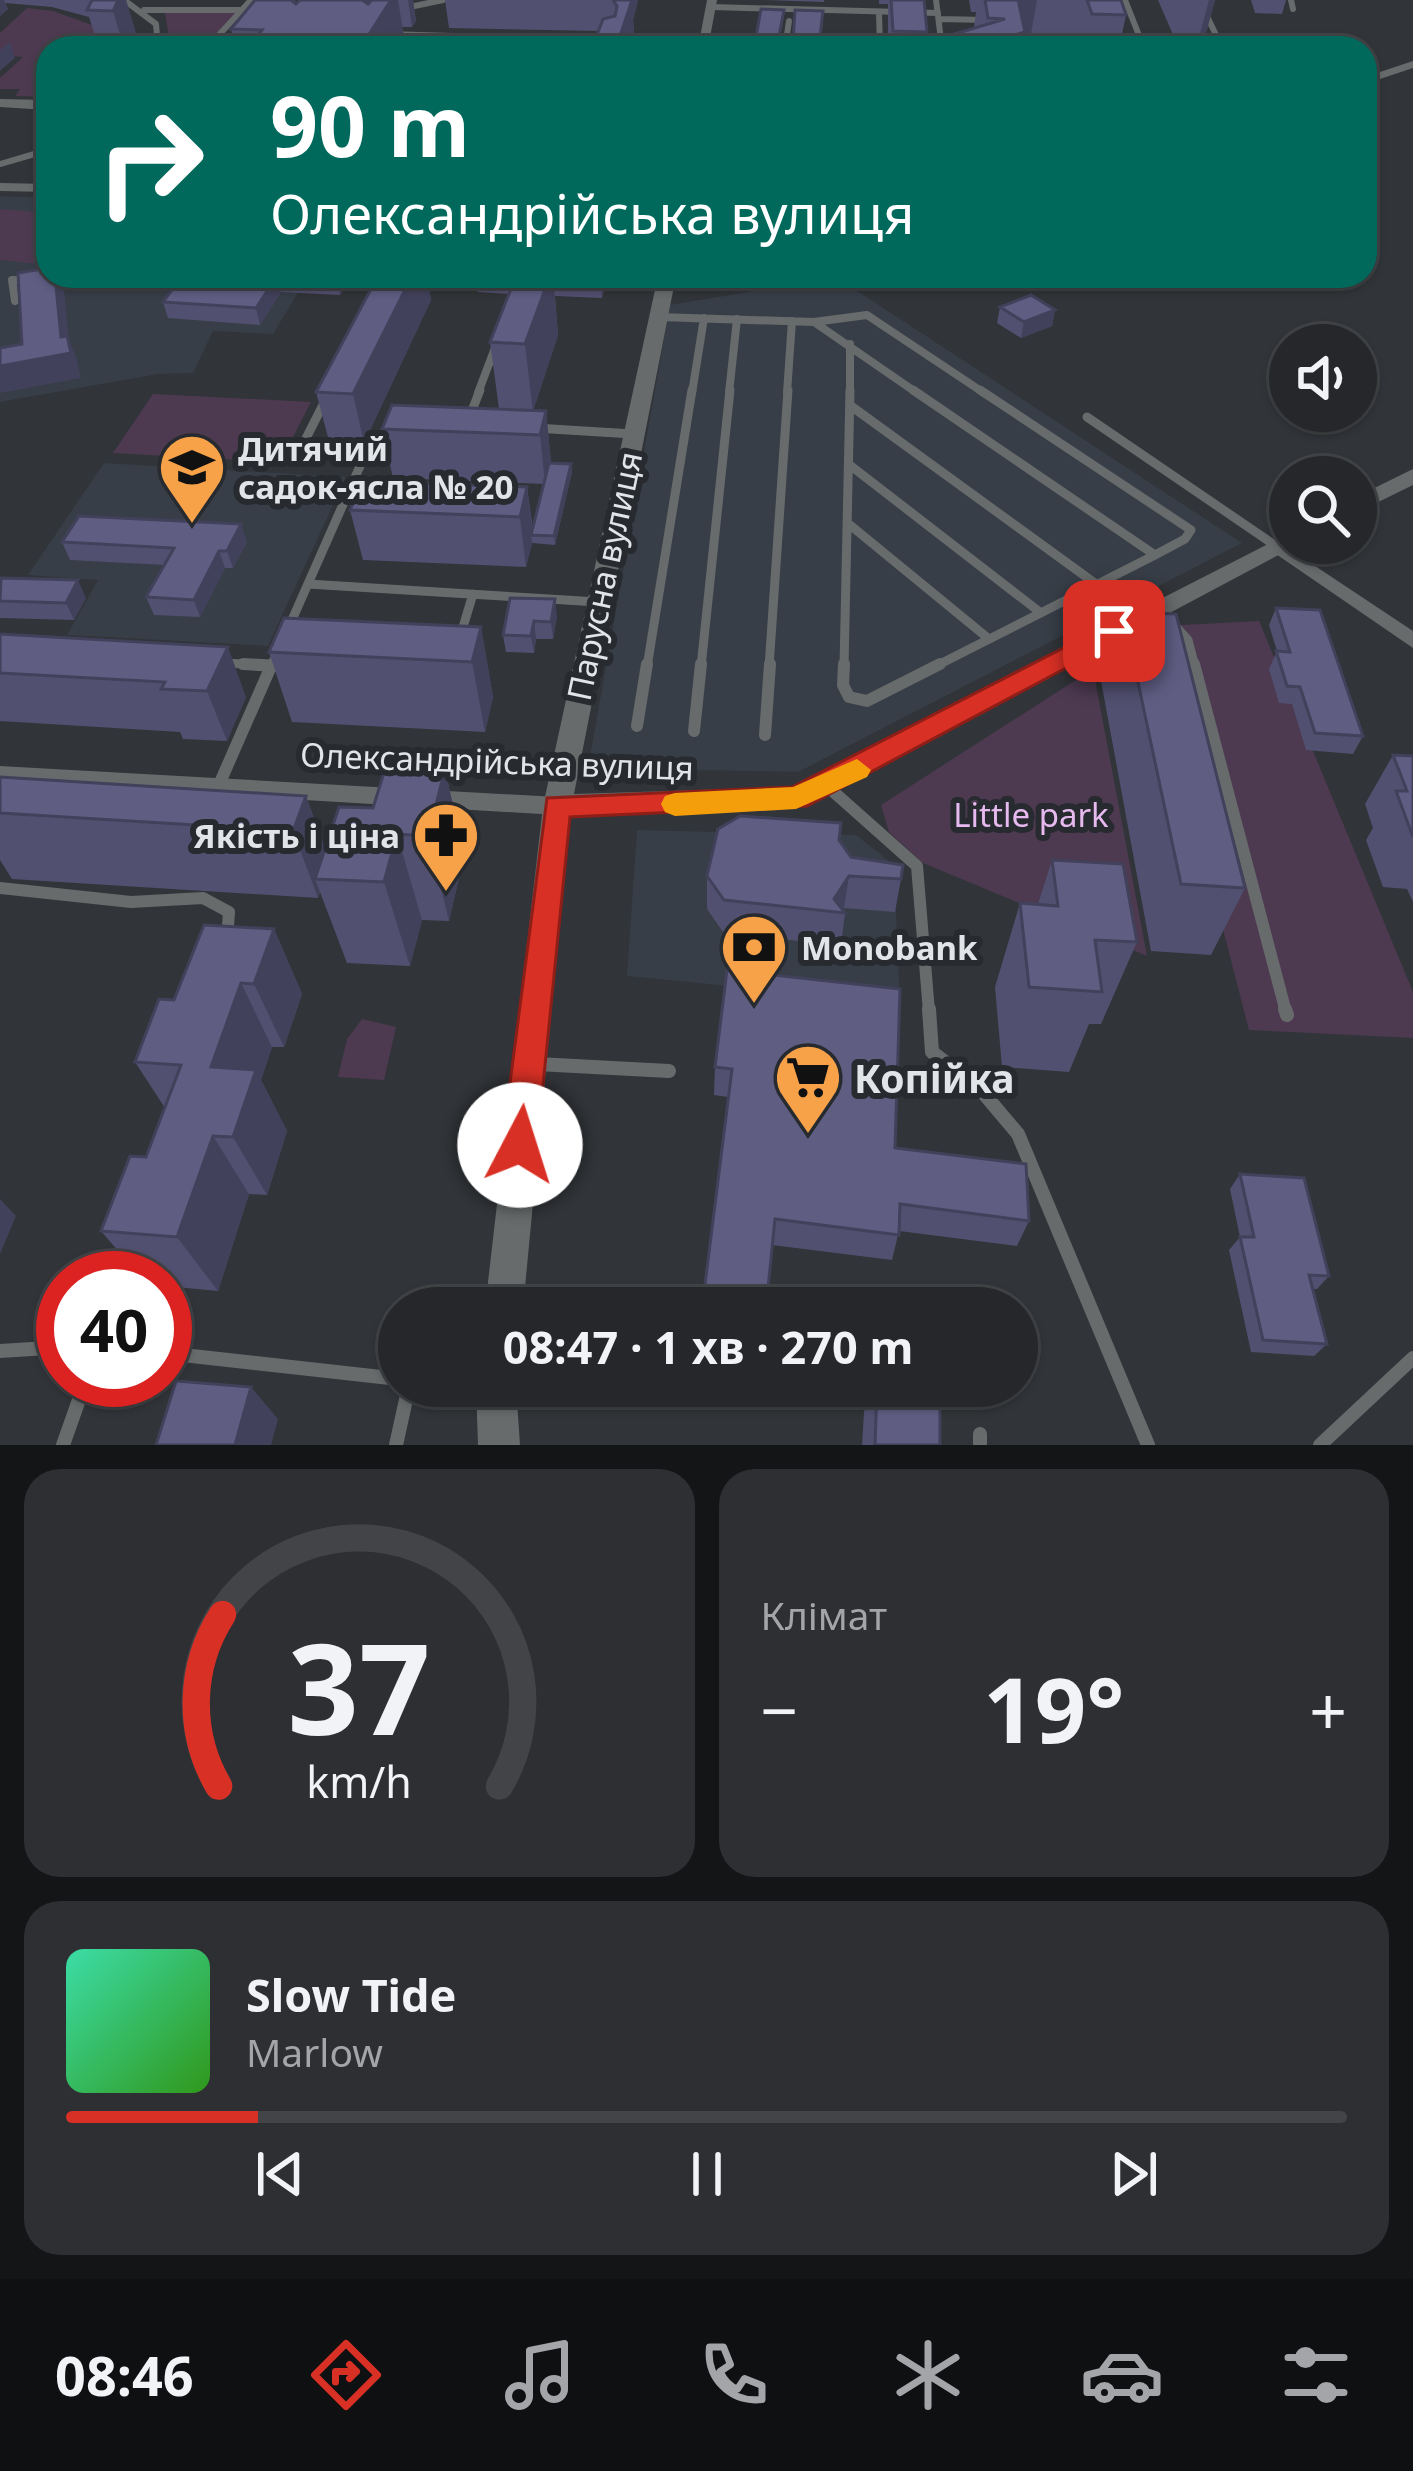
<!DOCTYPE html>
<html lang="uk">
<meta charset="utf-8">
<style>
:root{--surface:#25272a;--page:#2d2f32;--text:#f1f3f6;--muted:#a3a5a8;--line:#424447;--accent:#d93025}
body{margin:0;font-family:"Noto Sans",sans-serif;background:var(--page);color:var(--text);height:100vh;display:flex;flex-direction:column;font-size:45px;white-space:nowrap}
*{box-sizing:border-box;margin:0}
p{font-size:39px;color:var(--muted)}
.icon{flex:none;width:66px;height:66px;fill:none;stroke:currentColor;stroke-width:2;stroke-linecap:round;stroke-linejoin:round}
.map{position:relative;height:1445px;overflow:hidden}
.sheet{display:flex;flex-direction:column;gap:24px;padding:24px;background:#141517;flex:1}
.sheet>*{flex:none}
.hud{position:absolute;left:36px;top:36px;width:1341px;height:252px;border-radius:36px;box-shadow:0 3px 9px #0004,0 0 0 3px var(--line);background:#00695c;color:#fff;overflow:hidden}
.controls{position:absolute;left:1269px;top:324px;display:grid;gap:24px}
.controls a{display:grid;place-items:center;width:108px;height:108px;border-radius:50%;background:var(--surface);box-shadow:0 3px 9px #0004,0 0 0 3px var(--line);font-size:60px}
.speed{position:absolute;left:36px;top:1251px;display:flex;gap:24px;font-size:60px;font-weight:700;text-align:center}
.speed>*{display:grid;place-content:center;width:156px;height:156px;border-radius:50%;background:var(--surface);box-shadow:0 3px 9px #0004,0 0 0 3px var(--line);line-height:1}
.speed .limit{border:18px solid #d22;background:#fff;color:#111}
.pin{position:absolute;display:grid;place-items:center;width:102px;height:102px;color:#fff;margin:-51px;border-radius:24px;box-shadow:0 6px 18px #0006}
.me{position:absolute;width:132px;margin:-66px;rotate:5deg;stroke-linejoin:round;filter:drop-shadow(0 0 9px #0008)}
.turn{display:flex;align-items:center;gap:42px;height:252px;padding:0 36px;font-size:54px}
.turn .icon{width:156px;height:156px;stroke-width:2.5}
.turn b{display:block;font-size:84px;line-height:102px}
.big{font-size:90px;font-weight:700;line-height:1.1}
.sheet .card{flex:1;display:flex;flex-direction:column;justify-content:center;gap:18px;min-width:0;padding:0 42px;border-radius:36px;background:var(--page)}
.sheet .dial{align-items:center;gap:0}
.dial svg{height:312px;overflow:visible;fill:none;stroke:var(--line);stroke-width:7;stroke-linecap:round;text-anchor:middle}
.dial text{fill:var(--text);stroke:none}
.song{display:flex;align-items:center;gap:36px}
.cover{width:144px;height:144px;border-radius:18px;background:linear-gradient(135deg,hsl(160 70% 55%),hsl(110 70% 35%))}
.played{height:12px;border-radius:6px;background:linear-gradient(90deg,var(--accent) 15%,var(--line) 15%)}
.keys{display:flex;justify-content:space-around;direction:ltr}
.heat{display:flex;justify-content:space-between;align-items:center;font-size:66px;direction:ltr}
.sheet .tiles{flex:1;display:grid;gap:24px;grid-template-columns:1fr 1fr}
.card:last-child{grid-column:span 2}
.trip{position:absolute;left:378px;top:1287px;width:660px;height:120px;border-radius:60px;background:var(--surface);box-shadow:0 3px 9px #0004,0 0 0 3px var(--line);font-weight:700;line-height:120px;text-align:center}
.tabs{display:flex;height:192px;justify-content:space-around;align-items:center;background:#0f1011;color:var(--muted)}
.tabs .icon{width:84px;height:84px}
.tabs .selected{color:var(--accent)}
.tabs b{font-size:54px;color:var(--text)}
.map>svg:first-child{display:block}
.built{fill:#373e47}
.green{fill:#4d3a51}
.lines{fill:none;stroke-linecap:round;stroke-linejoin:round}
.service-far4{stroke:#686b6c;stroke-width:6}
.service-far3{stroke:#686b6c;stroke-width:8}
.service-far2{stroke:#686b6c;stroke-width:9}
.service-far1{stroke:#686b6c;stroke-width:12}
.service{stroke:#686b6c;stroke-width:14}
.minor{fill:#686b6c;fill-rule:evenodd}
.tertiary{fill:#686b6c;fill-rule:evenodd}
.wall{fill:#525070}
.shaded-wall{fill:#42415b}
.building{fill:#5f5d82;stroke:#42415b;stroke-width:3}
.route{fill:#d93025;stroke:#8d1f18;stroke-width:3}
.slow{fill:#f59e0b}
.labels{text-anchor:middle;dominant-baseline:central;stroke-width:12;stroke-linejoin:round;paint-order:stroke}
.poi-label{font-size:33px;font-weight:bold;fill:#e2e5e7;stroke:#272a2e;text-anchor:start}
.street-label{font-size:33px;fill:#e2e5e7;stroke:#272a2e}
.park-label{font-size:33px;fill:#e6b9ef;stroke:#272a2e}
.near-poi-label{font-size:39px;font-weight:bold;fill:#e2e5e7;stroke:#272a2e;text-anchor:start}
</style>
<div class="map">
<svg width="1413" height="1445" viewBox="0 0 1413 1445">
<rect width="100%" height="100%" fill="#313438"/>
<path class="built" d="M0 196 48 198V276H308L273 334 213 331 193 373 158 374 0 402Z
M836 277 1242 543 798 772 588 768 670 305Z
M104 463 346 477 268 646 67 635 98 580 28 575Z
M637 830 856 835 894 865 900 1003 627 976Z"/>
<path class="green" d="M27 8 53 11 92 25 103 48H48V97L15 96 20 89H0V78L23 57 0 55V33Z
M164 8 241 10 207 48H194L201 40 169 36Z
M0 209 48 213V265L0 260Z
M153 394 311 402 280 462 113 453Z
M1259 621 1413 992V1038L1249 1030 1145 627Z
M1093 669 1147 956 923 863 889 832 881 805Z
M362 1019 396 1027 384 1080 338 1077 347 1039Z"/>
<g class="lines">
<path class="service-far4" d="M124 0 156 24 158 48
M936 0 942 48
M1125 0 1144 48
M1199 0 1220 43 1204 48
M1291 0 1293 9
M711 7 938 13
M400 9 443 0
M144 10H241
M879 12 880 48
M939 19 987 20
M207 48 251 0
M377 48 387 34 611 41 609 48
M785 48 789 21
M1024 48H1030
M0 164 48 150"/>
<path class="service-far3" d="M0 187 48 188
M50 282 114 285 159 276
M15 301 12 280 31 281
M659 317 814 322 917 393
M814 322 867 315 984 393
M850 344V393
M478 393 495 348
M692 393 704 318
M729 393 737 319
M787 393 792 321"/>
<path class="service-far2" d="M913 390 1155 555
M851 406 1096 584
M1087 417 1279 548
M468 421 480 390
M535 428 633 434
M851 466 1041 613
M850 525 989 639
M308 584 598 602
M1169 619 1188 640 1195 667
M288 629 364 457 298 454 327 397
M460 637 473 594
M225 663 278 666
M271 667 278 651
M647 667 692 390
M701 667 730 390
M769 667 788 390
M844 667 850 390
M934 667 1155 555 1185 539 1191 530 980 390"/>
<path class="service-far1" d="M243 664 278 666
M844 664 843 685 849 697 867 701 940 664
M1194 664 1286 1012
M637 726 647 664
M694 731 701 664
M765 735 770 664
M827 786 917 866 929 1012
M218 787 272 664
M0 888 131 902 203 898 229 912 227 939"/>
<path class="service" d="M929 1009 932 1052 980 1089 1018 1134 1148 1445
M1285 1009 1287 1015
M537 1064 669 1071
M118 1278 126 1247
M0 1351 63 1347
M165 1353 399 1379
M980 1434V1445
M63 1445 86 1380
M396 1445 409 1386
M1320 1445 1413 1358"/>
<path class="minor" d="M707 0H717L708 48H698Z
M1413 61V68L1365 84V77Z
M681 276H772L765 280 667 285 660 281Z
M1279 542 1413 631V648L1273 552 1270 548 1273 544Z
M0 766 557 797 565 800 568 806 565 812 557 815 0 782Z"/>
<path class="tertiary" d="M0 99 48 100V110L0 107Z
M658 276H676L574 794 793 787 1282 537 1290 535V543H1301L807 806 570 817 523 1308H485L543 806Z
M1413 469V485L1356 513V497Z
M476 1386H516L520 1445H478Z"/>
</g>
<path class="wall" d="M0 0H126L139 44 137 48H99L89 17 52 7 5 3 8 9 0 16Z
M255 0H295L296 4 300 0H413L416 21 412 27H402L405 42 401 48H236L231 29Z
M445 0H638L633 20 634 32 628 48H592L599 31 449 28Z
M764 0H824V2Z
M879 0H924L927 32 926 42 974 28 976 12H971L969 0H1121L1126 15 1119 48H1075L1074 46 1030 40 1023 41 1022 48H888V4H879Z
M1158 0H1215L1204 40 1197 45 1177 44Z
M1251 0H1286L1282 14 1255 13Z
M182 276H351L340 295 281 292 260 325 168 318 163 302Z
M378 276H427L431 300 364 443 329 441 316 392Z
M476 276H631L629 287 605 286 602 298 555 296 558 335 533 411H546L551 463 571 464 572 472 555 545 532 543 526 567 363 560 350 510 527 487 533 529 544 484 393 478 382 429 499 409 490 342 509 294 478 292Z
M1000 307 1055 310 1052 326 1021 338 997 323Z
M62 542H247L233 568H225L200 617 154 615 146 597 165 565 70 560Z
M0 580 86 598 74 620 0 618Z
M510 598 557 616 553 639H536L534 653 506 652 503 635Z
M1276 608 1363 736 1353 754 1306 750 1292 704 1279 703 1269 669 1277 651 1269 625Z
M1123 612 1245 888 1211 955 1151 951 1101 681Z
M481 627 493 697 485 732 292 722 269 652Z
M0 634 246 697 227 741 183 739 180 732 0 721Z
M1393 755 1413 756V902L1407 889 1383 887 1366 840 1373 828 1365 804Z
M445 769 464 856 449 921 422 920 410 966 347 963 320 892 318 898 12 879 0 860V777L306 796 325 849 373 808Z
M839 840 851 857 901 879 895 912 844 908 843 910 845 913 841 946 723 932 707 909V876Z
M1052 860 1137 942 1101 1024H1089L1069 1072 1002 1067 995 987 1020 903 1038 904Z
M274 929 302 994 284 1047H272L261 1080 287 1131 267 1195 249 1194 218 1291 165 1286V1278H141L101 1231 146 1157 165 1108 135 1062 174 1000Z
M727 970 895 1148 1029 1221 1017 1246 899 1231 892 1260 772 1245 728 1097 714 1095 715 1067Z
M1240 1174 1329 1276 1317 1289H1312L1327 1344 1314 1356 1251 1352 1229 1250 1240 1237 1230 1189Z
M695 1386H759L758 1400 695 1391Z
M872 1386H940V1445H862L864 1412Z"/>
<path class="shaded-wall" d="M0 0H4L8 9 0 16Z
M118 0H126L139 44 137 48H124L113 11Z
M362 0H398L405 42 401 48H367Z
M408 0H413L416 21 412 27Z
M629 0H638L633 20 634 32 628 48H616Z
M1014 0H1037L1030 40 1023 41 1022 48H971L1008 37Z
M1209 0H1215L1204 40 1197 45Z
M10 42 15 58 0 71V50Z
M55 276H58L64 291 69 339 77 360 81 378 0 393V366L61 337Z
M277 276 281 292 260 325 256 308Z
M338 276H351L340 295 336 279Z
M412 276H427L431 300 364 443 353 394Z
M550 276H553L558 335 533 412 525 344Z
M600 276H604L605 286 602 298Z
M1055 310 1052 326 1021 338 1024 322Z
M546 411 551 460 545 484 540 435Z
M571 464 572 472 555 545 554 536Z
M527 487 533 535H531L532 543 526 567 520 517Z
M241 524 247 542 233 568 227 551Z
M219 551 225 568 200 617 194 600Z
M78 580 86 598 74 620 66 603Z
M555 599 557 616 553 639 551 622Z
M534 621 536 639 534 653 531 636Z
M481 627 493 697 485 732 472 662Z
M228 647 246 697 227 741 207 691Z
M445 769 464 856 449 921 428 836Z
M306 796 330 864 315 879 320 892 318 898 293 831Z
M397 834 422 920 410 966 384 882Z
M849 876 844 908 842 913 834 899Z
M274 929 302 994 284 1047 254 984Z
M241 983 272 1047 261 1080 287 1131 267 1195 233 1137 211 1067Z
M213 1136 249 1194 218 1291 177 1237Z
M0 1199 16 1216 0 1254Z
M251 1387 278 1419 271 1445H235Z"/>
<path class="building" d="M92 0H118L113 11 87 10Z
M255 0H291L296 4 300 0H362L368 4 372 0H391L366 39 257 36 262 30 231 29Z
M613 0H632L616 48H592L603 19 615 16 617 6Z
M891 0H924L927 32 893 31Z
M985 0H1018L1025 32 971 48H907L1005 19 988 18Z
M1087 0H1121L1126 15 1092 14Z
M761 9 784 10 778 41 785 48H754Z
M795 10 823 11 820 37H815L814 48H786L793 42Z
M48 268V276H55L61 337 67 336 71 353 0 366V348L22 344 18 273Z
M182 276H277L256 308 163 302Z
M285 276H338L336 279Z
M378 276H412L353 394 316 392Z
M516 276H550L525 344 490 342Z
M1031 295 1055 310 1024 322 1000 307Z
M392 405 546 411 540 435 382 429Z
M549 463 571 464 554 536 531 535Z
M362 481 527 487 520 517 350 510Z
M79 516 241 524 227 551H219L194 600 146 597 174 548 62 542Z
M1 578 78 580 66 603 0 601Z
M510 598 555 599 551 622 534 621 531 636 503 635Z
M1276 608 1320 610 1363 736 1315 733 1300 687 1287 686 1276 651 1290 652Z
M1123 612 1176 614 1245 888 1181 884Z
M284 618 481 627 472 662 269 652Z
M0 634 228 647 207 691 161 689 165 682 0 673Z
M1393 755 1413 756V837L1396 791H1407Z
M386 766 445 769 428 836 397 834 384 882 315 879 339 807 373 808Z
M0 777 306 796 293 831 0 813Z
M740 816 841 823 839 840 851 857 903 865 901 879 849 876 834 899 845 913 724 900 707 876 718 829Z
M1052 860 1123 864 1137 942 1095 940 1102 992 1029 987 1020 903 1058 906Z
M204 925 274 929 254 984 241 983 211 1067 256 1070 233 1137 213 1136 177 1237 101 1231 130 1156 146 1157 181 1065 135 1062 159 999 174 1000Z
M727 970 900 989 895 1148 1026 1164 1029 1221 900 1204 899 1235 775 1219 766 1308H702L732 1069 715 1067Z
M1240 1174 1304 1178 1329 1276 1309 1275 1327 1344 1263 1340 1240 1237H1254Z
M176 1381 251 1387 235 1445H156Z
M877 1386H940V1445H875Z"/>
<path class="route" d="M1114 622 1124 624 1127 631 1124 637 807 806 570 817 537 1145 532 1157 520 1162 507 1157 502 1145 547 798 792 787Z"/>
<path class="slow" d="M857 759 871 770 867 777 796 809 675 816 665 812 661 804 665 796 675 793 793 787Z"/>
<defs>
<symbol id="school-pin" viewBox="-11 -11 22 30"><path d="M0 17L-7.5 6A9.5 9.5 0 1 1 7.5 6Z" fill="#f7a148" stroke="#272a2e"/><path d="M0-5L7-2L0 1L-7-2ZM-4 1L0 2.5L4 1V4Q0 6-4 4Z" fill="#111"/></symbol>
<symbol id="pharmacy-pin" viewBox="-11 -11 22 30"><path d="M0 17L-7.5 6A9.5 9.5 0 1 1 7.5 6Z" fill="#f7a148" stroke="#272a2e"/><path d="M-2-6h4v4h4v4h-4v4h-4v-4h-4v-4h4Z" fill="#111"/></symbol>
<symbol id="bank-pin" viewBox="-11 -11 22 30"><path d="M0 17L-7.5 6A9.5 9.5 0 1 1 7.5 6Z" fill="#f7a148" stroke="#272a2e"/><path d="M-6-4H6V4H-6ZM0-2.3a2.3 2.3 0 1 0 0 4.6a2.3 2.3 0 1 0 0-4.6Z" fill="#111"/></symbol>
<symbol id="supermarket-pin" viewBox="-11 -11 22 30"><path d="M0 17L-7.5 6A9.5 9.5 0 1 1 7.5 6Z" fill="#f7a148" stroke="#272a2e"/><path d="M-6-5.5h2.5l.6 2H6L4.5 2H-2.5L-4.4-4H-6ZM-1.5 3.2a1.3 1.3 0 1 0 .1 0ZM3 3.2a1.3 1.3 0 1 0 .1 0Z" fill="#111"/></symbol>
</defs>
<g fill-rule="evenodd">
<use href="#school-pin" x="154" y="429" width="76" height="104"/>
<use href="#pharmacy-pin" x="408" y="797" width="76" height="104"/>
<use href="#bank-pin" x="716" y="909" width="76" height="104"/>
<use href="#supermarket-pin" x="770" y="1039" width="76" height="104"/>
</g>
<g class="labels">
<g class="poi-label">
<text x="238" y="448">Дитячий<tspan x="238" dy="38">садок-ясла № 20</tspan></text>
<text x="400" y="835" text-anchor="end">Якість і ціна</text>
<text x="801" y="947">Monobank</text>
</g>
<g class="street-label">
<text transform="translate(604 576) rotate(-78)">Парусна вулиця</text>
<text transform="translate(497 761) rotate(2)">Олександрійська вулиця</text>
</g>
<g class="park-label">
<text x="1031" y="814">Little park</text>
</g>
<g class="near-poi-label">
<text x="854" y="1077">Копійка</text>
</g>
</g>
</svg>
<div class="controls">
<a><svg class="icon" aria-label="sound" viewBox="0 0 24 24"><path d="M4 9h4l5-4v14l-5-4H4zM17 9q2 3 0 6"/></svg></a>
<a><svg class="icon" aria-label="search" viewBox="0 0 24 24"><circle cx="10" cy="10" r="6"/><path d="M15 15l6 6"/></svg></a>
</div>
<div class="speed"><div class="limit">40</div></div>
<div class="pin" style="left:1114px;top:631px;background:#d93025"><svg class="icon" aria-label="arrive" viewBox="0 0 24 24"><path d="M6 21V4h12l-3 4 3 4H6"/></svg></div>
<svg class="me" style="left:520px;top:1145px" viewBox="-20 -20 40 40"><circle r="19" fill="#fff"/><path d="M0-13L10 11 0 6-10 11z" fill="#d93025"/></svg>
<div class="trip">08:47 · 1 хв · 270 m</div>
<div class="hud">
<div class="turn"><svg class="icon" aria-label="right" viewBox="0 0 24 24"><path d="M7 20v-9h11M14 6l5 5-5 5"/></svg><div><b>90 m</b>Олександрійська вулиця</div></div>
</div>
</div>
<section class="sheet">
<div class="tiles">
<div class="card dial"><svg viewBox="0 0 100 80">
<path d="M14 69A42 42 0 1 1 86 69"/>
<path d="M14 69A42 42 0 0 1 15 25" stroke="#d93025"/>
<text x="50" y="56" font-size="32" font-weight="700">37</text>
<text x="50" y="72" font-size="11">km/h</text>
</svg></div>
<div class="card"><p>Клімат</p>
<div class="heat"><a>−</a><b class="big">19°</b><a>+</a></div>
</div>
<div class="card">
<div class="song"><i class="cover"></i><div><b>Slow Tide</b><p>Marlow</p></div></div>
<div class="played"></div>
<div class="keys"><svg class="icon" aria-label="previous" viewBox="0 0 24 24"><path d="M18 5L8 12l10 7zM5 5v14"/></svg><svg class="icon" aria-label="pause" viewBox="0 0 24 24"><path d="M8 5v14M16 5v14"/></svg><svg class="icon" aria-label="next" viewBox="0 0 24 24"><path d="M6 5l10 7-10 7zM19 5v14"/></svg></div>
</div>
</div>
</section>
<nav class="tabs">
<b>08:46</b>
<svg class="icon selected" aria-label="directions" viewBox="0 0 24 24"><path d="M12 3l9 9-9 9-9-9zM9 14v-3h6M13 9l2 2-2 2"/></svg>
<svg class="icon" aria-label="music" viewBox="0 0 24 24"><path d="M9 18V5l10-2v13"/><circle cx="6" cy="18" r="3"/><circle cx="16" cy="16" r="3"/></svg>
<svg class="icon" aria-label="phone" viewBox="0 0 24 24"><path d="M5 4h4l2 5-3 2q2 4 5 5l2-3 5 2v4C11 20 4 13 5 4z"/></svg>
<svg class="icon" aria-label="climate" viewBox="0 0 24 24"><path d="M12 3v18M4 7l16 10M4 17L20 7"/></svg>
<svg class="icon" aria-label="car" viewBox="0 0 24 24"><path d="M5 17H2v-5l4-1 3-4h7l3 4 3 1v5h-3M9 17h6M6 11h13"/><circle cx="7" cy="17" r="2"/><circle cx="17" cy="17" r="2"/></svg>
<svg class="icon" aria-label="filters" viewBox="0 0 24 24"><path d="M4 7h16M4 17h16"/><circle cx="9" cy="7" r="2"/><circle cx="15" cy="17" r="2"/></svg>
</nav>
